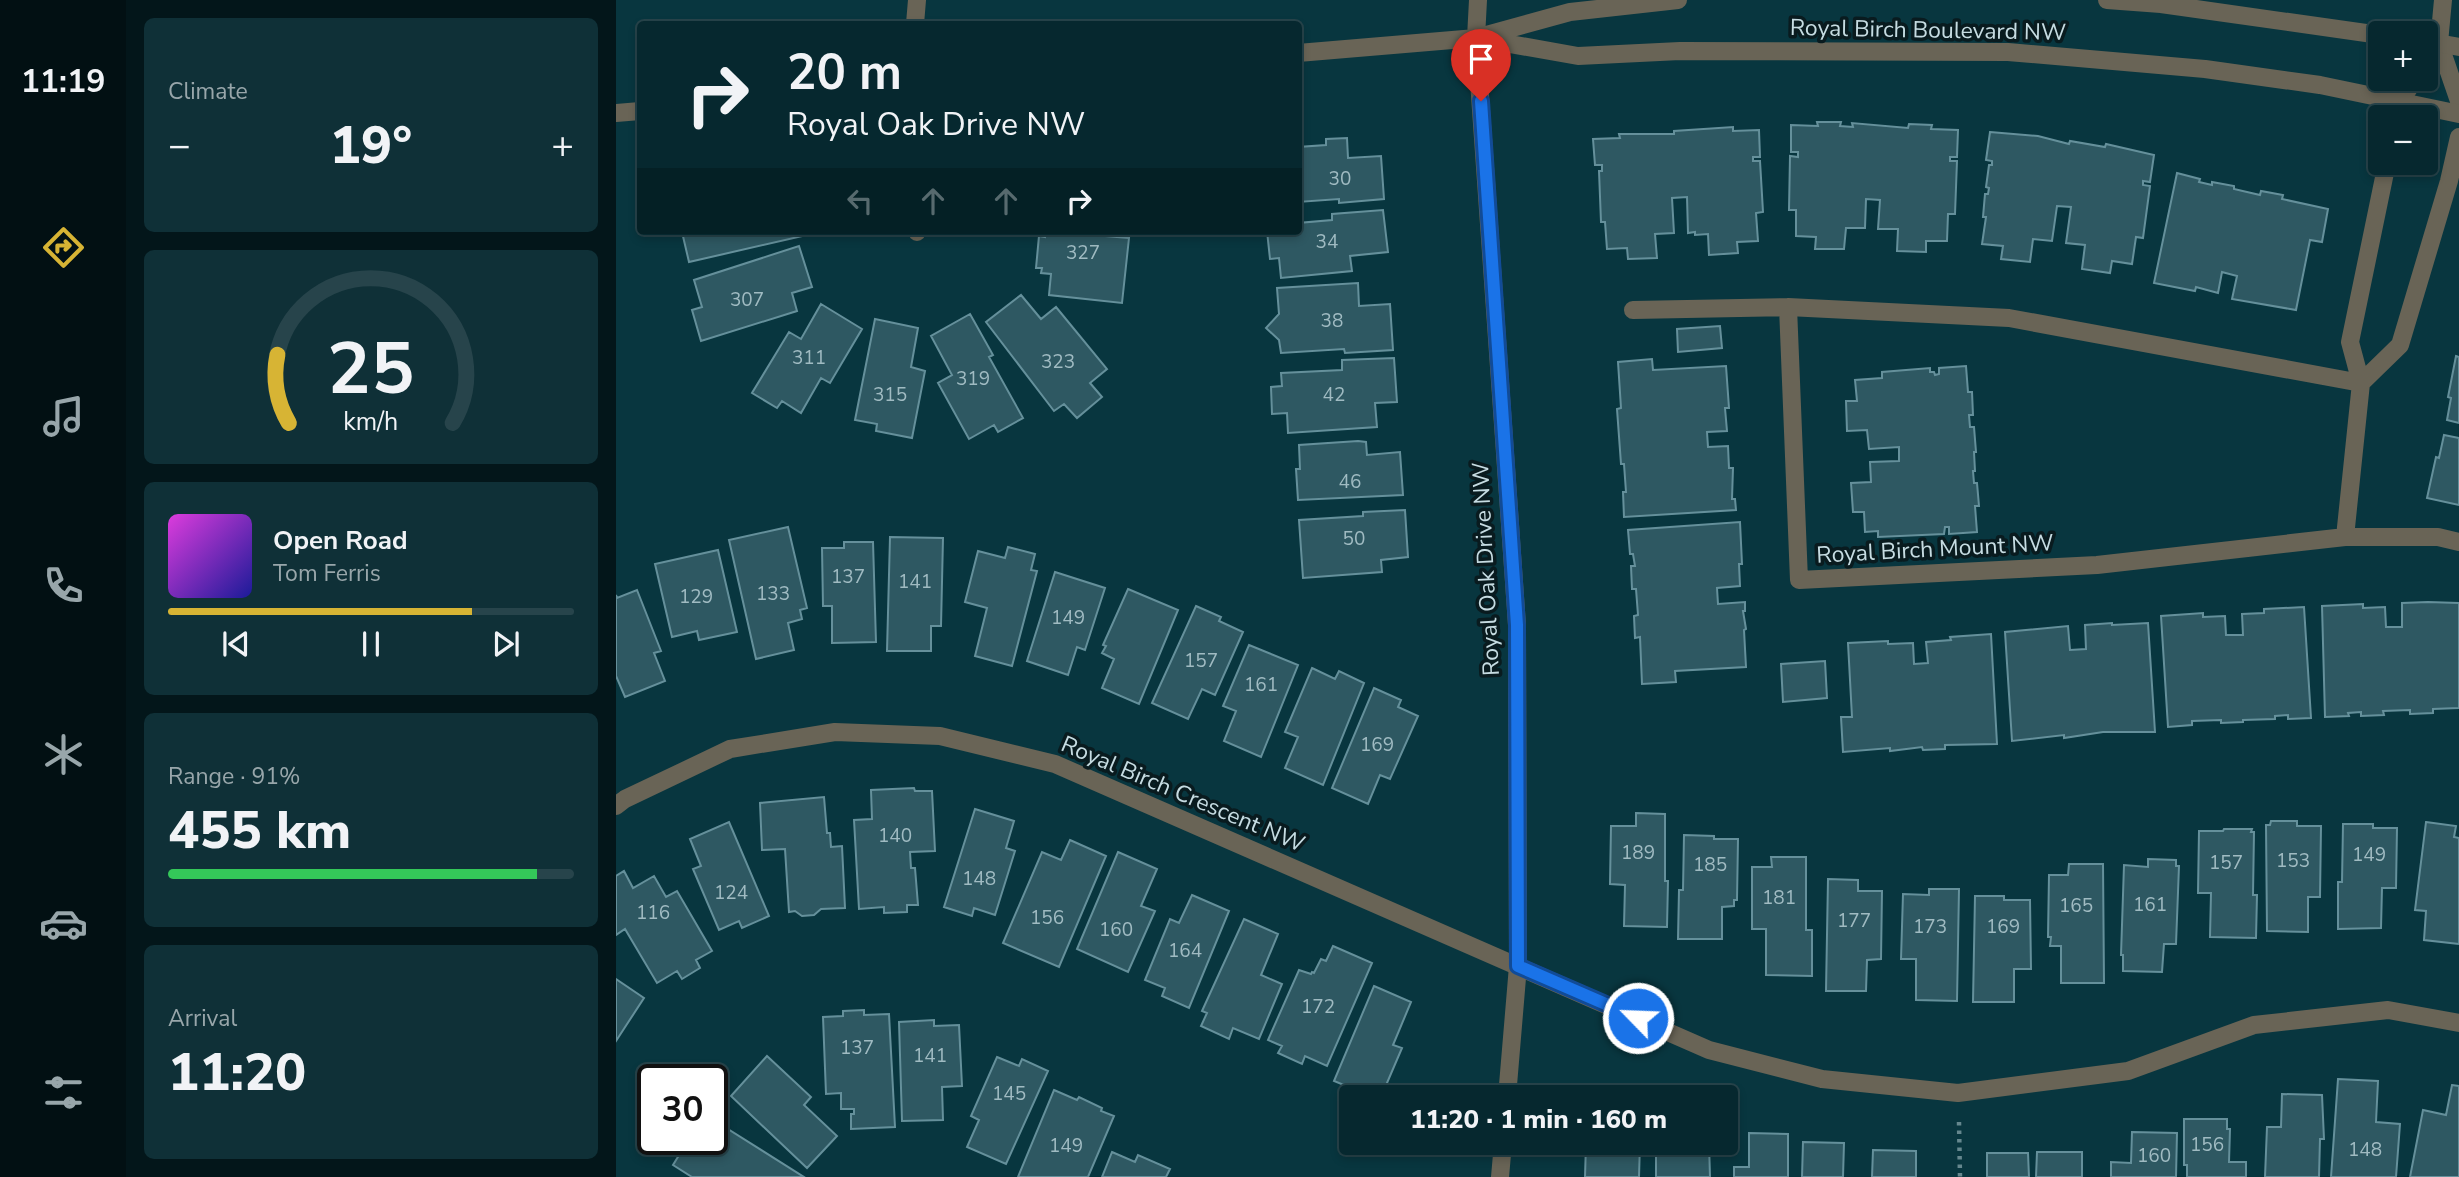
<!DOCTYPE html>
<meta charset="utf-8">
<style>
:root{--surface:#06282f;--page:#0f3037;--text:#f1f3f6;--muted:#98a6aa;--line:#27444b;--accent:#d7b434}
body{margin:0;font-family:"Nunito Sans",sans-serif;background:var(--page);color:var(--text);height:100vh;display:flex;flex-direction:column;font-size:26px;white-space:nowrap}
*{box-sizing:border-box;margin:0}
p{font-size:23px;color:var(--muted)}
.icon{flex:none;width:38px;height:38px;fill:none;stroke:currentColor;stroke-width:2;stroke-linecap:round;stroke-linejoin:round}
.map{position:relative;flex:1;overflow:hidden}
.sheet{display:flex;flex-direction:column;gap:18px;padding:18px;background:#03161a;width:490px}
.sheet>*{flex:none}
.guide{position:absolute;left:21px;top:21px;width:665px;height:214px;border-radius:7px;box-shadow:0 4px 10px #0003,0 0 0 2px var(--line);background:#06282f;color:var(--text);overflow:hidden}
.controls{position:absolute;left:1752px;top:21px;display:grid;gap:14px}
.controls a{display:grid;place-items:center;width:70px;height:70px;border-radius:7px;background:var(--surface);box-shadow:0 4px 10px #0003,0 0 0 2px var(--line);font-size:35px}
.speed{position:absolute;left:21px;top:1064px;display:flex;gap:14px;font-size:35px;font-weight:700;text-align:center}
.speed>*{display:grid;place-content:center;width:91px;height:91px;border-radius:50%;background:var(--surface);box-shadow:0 4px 10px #0003,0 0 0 2px var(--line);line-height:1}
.speed .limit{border:4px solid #111;border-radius:10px;background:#fff;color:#111}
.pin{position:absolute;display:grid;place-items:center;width:60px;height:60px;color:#fff;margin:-72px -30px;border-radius:50% 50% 50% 0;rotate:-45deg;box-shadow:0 0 7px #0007}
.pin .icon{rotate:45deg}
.me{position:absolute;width:77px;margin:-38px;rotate:294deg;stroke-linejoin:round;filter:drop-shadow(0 0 5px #0008)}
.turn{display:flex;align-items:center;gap:24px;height:147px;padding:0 35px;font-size:32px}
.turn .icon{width:91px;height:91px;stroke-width:2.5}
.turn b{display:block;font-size:49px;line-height:60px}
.lanes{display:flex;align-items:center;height:66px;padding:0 35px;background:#0003;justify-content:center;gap:35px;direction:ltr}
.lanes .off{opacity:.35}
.big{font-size:52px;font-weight:800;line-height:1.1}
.sheet .tile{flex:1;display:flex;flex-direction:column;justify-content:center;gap:10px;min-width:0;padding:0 24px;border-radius:10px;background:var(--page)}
.sheet .dial{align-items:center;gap:0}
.dial svg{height:182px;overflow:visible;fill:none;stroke:var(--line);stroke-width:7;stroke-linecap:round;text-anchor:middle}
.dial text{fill:var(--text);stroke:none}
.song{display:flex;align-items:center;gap:21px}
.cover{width:84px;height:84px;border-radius:10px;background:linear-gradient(135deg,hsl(300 70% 55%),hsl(240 70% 35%))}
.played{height:7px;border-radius:4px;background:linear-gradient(90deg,var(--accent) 75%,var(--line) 75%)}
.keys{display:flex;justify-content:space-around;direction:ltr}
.heat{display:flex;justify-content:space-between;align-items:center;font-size:38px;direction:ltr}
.charge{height:10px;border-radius:5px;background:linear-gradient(90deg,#34c759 91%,var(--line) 0)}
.trip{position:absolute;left:723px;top:1085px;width:399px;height:70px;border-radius:7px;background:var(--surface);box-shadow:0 4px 10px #0003,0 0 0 2px var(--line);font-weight:800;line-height:70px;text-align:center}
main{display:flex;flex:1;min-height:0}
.tabs{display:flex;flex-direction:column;width:126px;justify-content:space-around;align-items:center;background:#021013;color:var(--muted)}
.tabs .icon{width:49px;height:49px}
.tabs .active{color:var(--accent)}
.tabs b{font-size:32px;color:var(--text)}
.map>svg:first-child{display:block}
.building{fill:#2e5862;stroke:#65909b;stroke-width:2}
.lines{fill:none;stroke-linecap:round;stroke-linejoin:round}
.path{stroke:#65878e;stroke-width:4.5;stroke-dasharray:3.5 5;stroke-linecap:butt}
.service{stroke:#696456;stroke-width:18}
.minor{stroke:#696456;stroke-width:18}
.tertiary{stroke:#696456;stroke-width:18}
.route-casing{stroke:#114b97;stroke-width:18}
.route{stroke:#1a73e8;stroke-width:12}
.labels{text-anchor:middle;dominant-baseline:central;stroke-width:7;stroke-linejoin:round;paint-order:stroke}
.number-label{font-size:19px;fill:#a0bbc2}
.street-label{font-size:23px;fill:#c6dce2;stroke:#091b1f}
</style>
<main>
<nav class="tabs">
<b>11:19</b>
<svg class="icon active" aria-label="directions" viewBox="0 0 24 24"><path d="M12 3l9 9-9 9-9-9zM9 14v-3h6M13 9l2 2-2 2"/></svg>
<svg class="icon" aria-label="music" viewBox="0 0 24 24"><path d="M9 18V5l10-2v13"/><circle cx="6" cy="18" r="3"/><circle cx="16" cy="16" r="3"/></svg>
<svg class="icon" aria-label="phone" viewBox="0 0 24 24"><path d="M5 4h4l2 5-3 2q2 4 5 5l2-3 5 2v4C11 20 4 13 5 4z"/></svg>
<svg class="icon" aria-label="climate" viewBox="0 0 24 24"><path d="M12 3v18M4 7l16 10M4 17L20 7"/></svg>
<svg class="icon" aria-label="car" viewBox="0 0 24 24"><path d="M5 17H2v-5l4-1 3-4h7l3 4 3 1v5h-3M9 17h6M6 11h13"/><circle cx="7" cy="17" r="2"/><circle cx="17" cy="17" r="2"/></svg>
<svg class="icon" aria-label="filters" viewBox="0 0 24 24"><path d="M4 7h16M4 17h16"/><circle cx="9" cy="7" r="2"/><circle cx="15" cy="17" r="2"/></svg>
</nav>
<section class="sheet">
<div class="tile"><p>Climate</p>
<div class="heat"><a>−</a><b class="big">19°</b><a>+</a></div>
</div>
<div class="tile dial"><svg viewBox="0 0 100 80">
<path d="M14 69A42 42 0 1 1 86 69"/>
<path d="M14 69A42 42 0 0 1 9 39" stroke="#d7b434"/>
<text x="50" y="56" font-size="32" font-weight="700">25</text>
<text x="50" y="72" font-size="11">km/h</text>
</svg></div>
<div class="tile">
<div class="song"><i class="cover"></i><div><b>Open Road</b><p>Tom Ferris</p></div></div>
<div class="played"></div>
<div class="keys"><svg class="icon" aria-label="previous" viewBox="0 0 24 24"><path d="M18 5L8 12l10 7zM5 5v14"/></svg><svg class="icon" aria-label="pause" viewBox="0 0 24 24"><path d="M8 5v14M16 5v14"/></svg><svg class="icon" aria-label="next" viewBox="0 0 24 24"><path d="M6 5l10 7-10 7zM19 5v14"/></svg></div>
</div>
<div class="tile"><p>Range · 91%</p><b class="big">455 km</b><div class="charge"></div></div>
<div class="tile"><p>Arrival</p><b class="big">11:20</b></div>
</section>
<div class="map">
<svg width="1843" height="1177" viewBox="0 0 1843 1177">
<rect width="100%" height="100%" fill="#08363f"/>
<path class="building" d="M1201 122H1225L1224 126 1237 127 1236 123 1292 128 1293 124 1316 125 1315 129 1342 130 1341 157H1334V161H1341L1339 214H1332L1331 241H1310V252L1281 251 1282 229H1262L1264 200 1250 199 1249 228H1230L1228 249H1199L1200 237 1180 236V210H1173L1174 156 1182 157V152H1175V125L1202 126Z
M1117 127V131L1143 130 1144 157H1137V161H1144L1147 212 1140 213 1142 241 1121 242 1122 253 1093 255 1092 234 1079 235V232L1072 233 1071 197 1056 198 1058 233 1039 234 1041 258 1012 259 1011 248 991 249 989 222H985L983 171H986V165H979L977 139 1004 138 1003 134H1058V131Z
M1374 132 1422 136 1453 144 1454 141 1489 147 1490 144 1538 155 1534 182 1527 181V185L1534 186 1527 238 1520 237 1516 264 1496 261 1494 273 1466 269 1469 245 1450 243 1455 207 1441 206 1436 241 1417 239 1414 262 1385 259 1387 246 1366 244 1370 217H1367L1369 194H1372L1373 188 1370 187 1373 165H1376V161L1370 160Z
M731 138 732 158 765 156 768 199 723 203V199L682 202V147L710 145V139Z
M1561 173 1584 179 1583 182 1596 185V182L1618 186V189L1644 195 1645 191 1667 195 1666 199 1712 209 1706 242 1694 240 1680 310 1616 299 1621 276 1606 272 1602 293 1580 287 1579 291 1538 283Z
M767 210 772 252 734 256 736 271 665 278 663 258 654 259 651 231H682V223L716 220V214Z
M191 231V235L73 262 66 232Z
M429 231 513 238 506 303 433 295 435 274 425 273 426 268H420L423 236 429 237Z
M183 246 196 287 176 293 181 311 85 341 76 310 86 307 78 280Z
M742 283 743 306 774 304 777 350 729 353 728 349 665 353 663 340 650 328 663 314 661 288Z
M405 295 425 319 440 307 491 369 474 383 486 397 461 418 448 404 438 411 370 322Z
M205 304 246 329 214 383 205 378 185 413 166 401 161 408 136 393 173 332 185 339Z
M354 314 377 355 373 357 407 418 382 432 378 425 353 439 322 383 336 375 315 336Z
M259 319 302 328 295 367 309 371 296 438 260 431 261 424 239 420Z
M1104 326 1106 348 1062 352 1061 329Z
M1840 356 1843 357V423L1831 420 1835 398 1832 397Z
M778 358 781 402 759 403 761 427 672 433 671 413 656 414 655 387 666 386 665 373 726 370V360Z
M1036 359 1037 370 1110 366 1113 408H1109L1111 431 1091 432 1092 447 1112 446 1113 468H1117L1116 499H1119L1120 510 1008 517 1007 492H1010L1008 464H1005L1001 409 1005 408 1002 362Z
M1350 366 1352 392H1356L1357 415H1353L1354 427H1358L1360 452H1358L1359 471H1357L1358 483H1361L1363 506H1359L1361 532 1333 534V527H1329L1328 534 1262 537V531L1249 532 1248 512H1237L1235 483 1255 482 1254 462 1283 461V447L1253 449 1251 430 1231 431 1230 401H1241L1239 380 1266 378V372L1314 368V372H1318L1319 375 1323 374V368Z
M1828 435 1843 438V505L1811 498 1820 457 1823 458Z
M742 441 750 442 751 455 784 452 787 495 682 500 680 469H684L683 445Z
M789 510 792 557 765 560 766 572 687 578 683 520 747 516V512Z
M1124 522 1126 564H1123L1124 586 1101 588 1102 604 1129 602V611H1127L1130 629 1128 630 1130 667 1059 671 1060 682 1026 684 1024 637 1019 638 1018 616 1022 615 1020 589H1016L1015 566H1019L1017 554H1014L1012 530Z
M172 527 191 608 184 610 186 619 172 623 178 650 140 659 113 540Z
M274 537 327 538 325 626H315V651H271Z
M228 542H257L260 642 216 643V606H207L206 548H228Z
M392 547 419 554 415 570 421 571 396 666 359 656 371 608 349 602 362 551 389 558Z
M102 550 121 632 83 640 81 631 56 637 39 564Z
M439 572 489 588 469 650 461 647 452 675 411 661Z
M512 589 562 610 523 704 486 688 498 659 486 653 490 646 487 645Z
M21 590 45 651 38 653 49 681 9 697 0 676V595L1 598Z
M1812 602 1843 603V708L1817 709V713L1794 714V710L1767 711 1768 715 1745 716V712L1732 713 1733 716 1709 717 1706 606 1747 604V608L1769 607 1770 627H1786V603Z
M580 606 605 617 603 621 627 632 599 695 586 689 572 719 536 703Z
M1688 607 1695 718 1672 719V715L1659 716V719L1627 720V722L1605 723V720L1576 721V725L1552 727 1545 616 1587 613V617L1609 616 1610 635H1627L1626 614 1648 613V609Z
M1496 623V625L1532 623 1539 732H1487L1448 738V735L1396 741 1389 632 1452 626 1454 650 1470 649 1469 625Z
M1375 634 1381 744 1329 745V749L1307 750 1306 747 1274 751V748L1227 752 1225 717H1236L1232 643 1272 641V644L1297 643 1298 664 1312 663 1310 642 1335 640 1334 637Z
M633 645 682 665 645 757 608 741 620 711 607 706Z
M1209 661 1211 698 1167 702 1165 664Z
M696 668 719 679 723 671 748 683 707 785 669 768 682 737 669 732Z
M758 688 785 700 782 707 802 716 774 779 764 775 752 804 716 788Z
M298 788 299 791H316L319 851 294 852 295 868H299L302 905H291V912L268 913V907L243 909 238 820 256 819 255 790Z
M208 797 211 833H214L215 847 226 846 229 908 205 909 198 915 186 916 179 911 173 912 169 849 146 850 144 803Z
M359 809 398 821 390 848 399 851 379 915 358 908 356 916 328 907Z
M1020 813 1049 814V881H1052L1051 927 1008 926 1009 885 994 884 995 826H1020Z
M1655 821H1681V826H1705L1704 897H1692V932L1651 931 1650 825H1654Z
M113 822 153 916 126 928 123 921 103 930 77 869 85 866 74 839Z
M1810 822 1840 826 1838 837 1843 838V944L1808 940 1810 911 1799 910Z
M1727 824H1757V828H1781L1780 888H1766L1765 928 1722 929V882H1726Z
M1608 829H1636L1635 832H1638L1637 895H1641L1640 938 1594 937 1595 893H1582L1583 831H1607Z
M1068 835 1098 836V839H1122L1121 900H1118V906L1106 907V939H1062L1063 890H1067Z
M454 840 490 856 443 967 387 943 426 852 445 860Z
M502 852 541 869 525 906 539 911 512 972 461 949Z
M1155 857H1190V930H1196V976L1150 975V929H1136V867H1156Z
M1532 859 1560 860V866H1563L1560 944H1548L1546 972 1507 971V955H1505L1508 865 1532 867Z
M1453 864H1487L1488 983H1445V946H1434L1435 937H1432L1433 875H1452Z
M8 871 17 888 38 876 50 897 61 891 96 951 80 960 84 968 66 979 61 971 41 983 9 929 0 935V876Z
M1212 879 1242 880V891H1266L1265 959 1251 960 1250 991H1210Z
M1313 889H1343L1341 1001 1300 1000V959H1285L1287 894 1313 895Z
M576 895 613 911 573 1008 546 996 549 988 529 980 554 919 563 923Z
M1359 896H1388V900H1414L1415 969H1398V1002H1357Z
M628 919 662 934 645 975 666 984 643 1039 617 1028 613 1039 585 1026 591 1013 586 1011Z
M717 946 756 963 711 1066 689 1056 686 1064 662 1053 666 1046 652 1040 683 970 695 974 696 972 698 973 705 959 710 961Z
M0 979 28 998 0 1041Z
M758 986 795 1002 777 1045 786 1048 765 1097H757L718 1081Z
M248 1010V1015L273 1014 279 1127 235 1129V1114H238V1109H225V1093L210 1094 207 1017 227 1016V1011Z
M318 1020V1026L343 1025 346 1086 326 1087 327 1120 286 1121 283 1022Z
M151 1056 195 1097 188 1105 221 1136 191 1168 115 1096Z
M381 1057 403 1066 406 1059 432 1071 390 1164 351 1147 363 1120 355 1116Z
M1722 1079 1762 1081 1760 1122 1784 1124 1780 1177H1715Z
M1836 1085 1843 1086V1177H1794L1807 1110 1830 1115Z
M438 1090 461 1100 463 1097 486 1108 485 1111 498 1116 472 1177H402Z
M987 1092 1027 1094 1026 1097H986Z
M1666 1094 1706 1095 1708 1139H1704L1703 1177H1649L1651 1127H1665Z
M96 1119 188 1177H76L57 1165 73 1139H96Z
M1568 1119H1611V1129H1614L1613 1162H1630V1177H1571V1165H1568Z
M1516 1132 1561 1133 1560 1177H1495V1162L1515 1163Z
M1133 1133 1172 1134V1177H1118V1167H1133Z
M1187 1142 1228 1143 1227 1177H1186Z
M970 1143H1024L1023 1177H969Z
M1036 1143H1093L1094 1177H1040V1151H1036Z
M1257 1150 1300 1151V1177H1256Z
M496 1152 519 1162 522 1155 554 1169 550 1177H486Z
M1421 1152H1466V1177H1420Z
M1371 1153H1412L1413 1177H1371Z"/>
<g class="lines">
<path class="path" d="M1343 1122 1344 1177"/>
<path class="service" d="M1823 43 1843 101
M1810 64 1823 43
M1780 117 1783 103 1799 79
M1172 307 1183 580 1481 565 1729 537H1822L1843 542
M1017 310 1172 307 1393 318 1745 383
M1745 383 1784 345 1833 181 1843 137
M1729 537 1745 383 1734 342 1771 163"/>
<path class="minor" d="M299 24 301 0
M682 53 860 38 862 0
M0 113 24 111
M301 231V232
M0 806 9 799 114 749 219 732 324 736 439 764 1093 1050 1206 1079 1342 1093 1512 1071 1638 1025 1772 1010 1843 1023"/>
<path class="tertiary" d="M1491 0 1545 4 1764 35
M867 36 954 12 1062 0
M860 38 901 625 902 966 891 1097
M860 38 962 56 1064 51 1392 52 1589 69 1704 85 1843 114
M1810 41 1843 47
M1823 43 1827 0
M884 1177 887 1143"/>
</g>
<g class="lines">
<defs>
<path id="route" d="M865 101 901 625 902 966 1022 1018"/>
</defs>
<use href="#route" class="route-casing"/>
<use href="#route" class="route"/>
</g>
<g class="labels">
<g class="number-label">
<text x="724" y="179">30</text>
<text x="711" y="242">34</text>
<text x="467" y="253">327</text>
<text x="131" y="300">307</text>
<text x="716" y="321">38</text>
<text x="193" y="358">311</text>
<text x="442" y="362">323</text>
<text x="357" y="379">319</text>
<text x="274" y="395">315</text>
<text x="718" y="395">42</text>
<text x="734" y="482">46</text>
<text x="738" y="539">50</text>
<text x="232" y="577">137</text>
<text x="299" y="582">141</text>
<text x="157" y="594">133</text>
<text x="80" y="597">129</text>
<text x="452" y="618">149</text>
<text x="585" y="661">157</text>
<text x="645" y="685">161</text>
<text x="761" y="745">169</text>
<text x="279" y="836">140</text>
<text x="1022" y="853">189</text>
<text x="1753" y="855">149</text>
<text x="1677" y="861">153</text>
<text x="1610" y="863">157</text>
<text x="1094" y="865">185</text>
<text x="363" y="879">148</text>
<text x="115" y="893">124</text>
<text x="1163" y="898">181</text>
<text x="1534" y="905">161</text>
<text x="1460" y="906">165</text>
<text x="37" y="913">116</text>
<text x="431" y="918">156</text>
<text x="1238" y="921">177</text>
<text x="1314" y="927">173</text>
<text x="1387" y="927">169</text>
<text x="500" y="930">160</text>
<text x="569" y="951">164</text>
<text x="702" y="1007">172</text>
<text x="241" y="1048">137</text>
<text x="314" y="1056">141</text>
<text x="393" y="1094">145</text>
<text x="1591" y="1145">156</text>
<text x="450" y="1146">149</text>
<text x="1749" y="1150">148</text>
<text x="1538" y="1156">160</text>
</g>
<g class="street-label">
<text transform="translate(1312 30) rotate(1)">Royal Birch Boulevard NW</text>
<text transform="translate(1319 549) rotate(-3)">Royal Birch Mount NW</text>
<text transform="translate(870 569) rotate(-93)">Royal Oak Drive NW</text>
<text transform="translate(567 794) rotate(23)">Royal Birch Crescent NW</text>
</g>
</g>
</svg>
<div class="controls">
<a>+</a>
<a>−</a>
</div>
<div class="speed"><div class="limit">30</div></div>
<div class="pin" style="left:865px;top:101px;background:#d93025"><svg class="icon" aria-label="arrive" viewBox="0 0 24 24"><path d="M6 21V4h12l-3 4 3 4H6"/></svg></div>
<svg class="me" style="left:1022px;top:1018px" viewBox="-20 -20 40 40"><circle r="17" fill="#1a73e8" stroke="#fff" stroke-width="3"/><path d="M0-11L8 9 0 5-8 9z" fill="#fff"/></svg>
<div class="trip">11:20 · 1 min · 160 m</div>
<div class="guide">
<div class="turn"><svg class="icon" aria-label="right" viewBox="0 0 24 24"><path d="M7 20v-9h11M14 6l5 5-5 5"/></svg><div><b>20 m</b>Royal Oak Drive NW</div></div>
<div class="lanes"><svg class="icon off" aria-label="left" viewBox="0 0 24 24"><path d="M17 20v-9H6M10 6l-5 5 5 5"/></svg><svg class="icon off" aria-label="ahead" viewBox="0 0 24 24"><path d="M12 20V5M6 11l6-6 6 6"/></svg><svg class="icon off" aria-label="ahead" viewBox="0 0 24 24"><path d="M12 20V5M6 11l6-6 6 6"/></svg><svg class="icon" aria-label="right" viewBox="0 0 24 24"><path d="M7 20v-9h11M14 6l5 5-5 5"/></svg></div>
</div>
</div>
</main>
